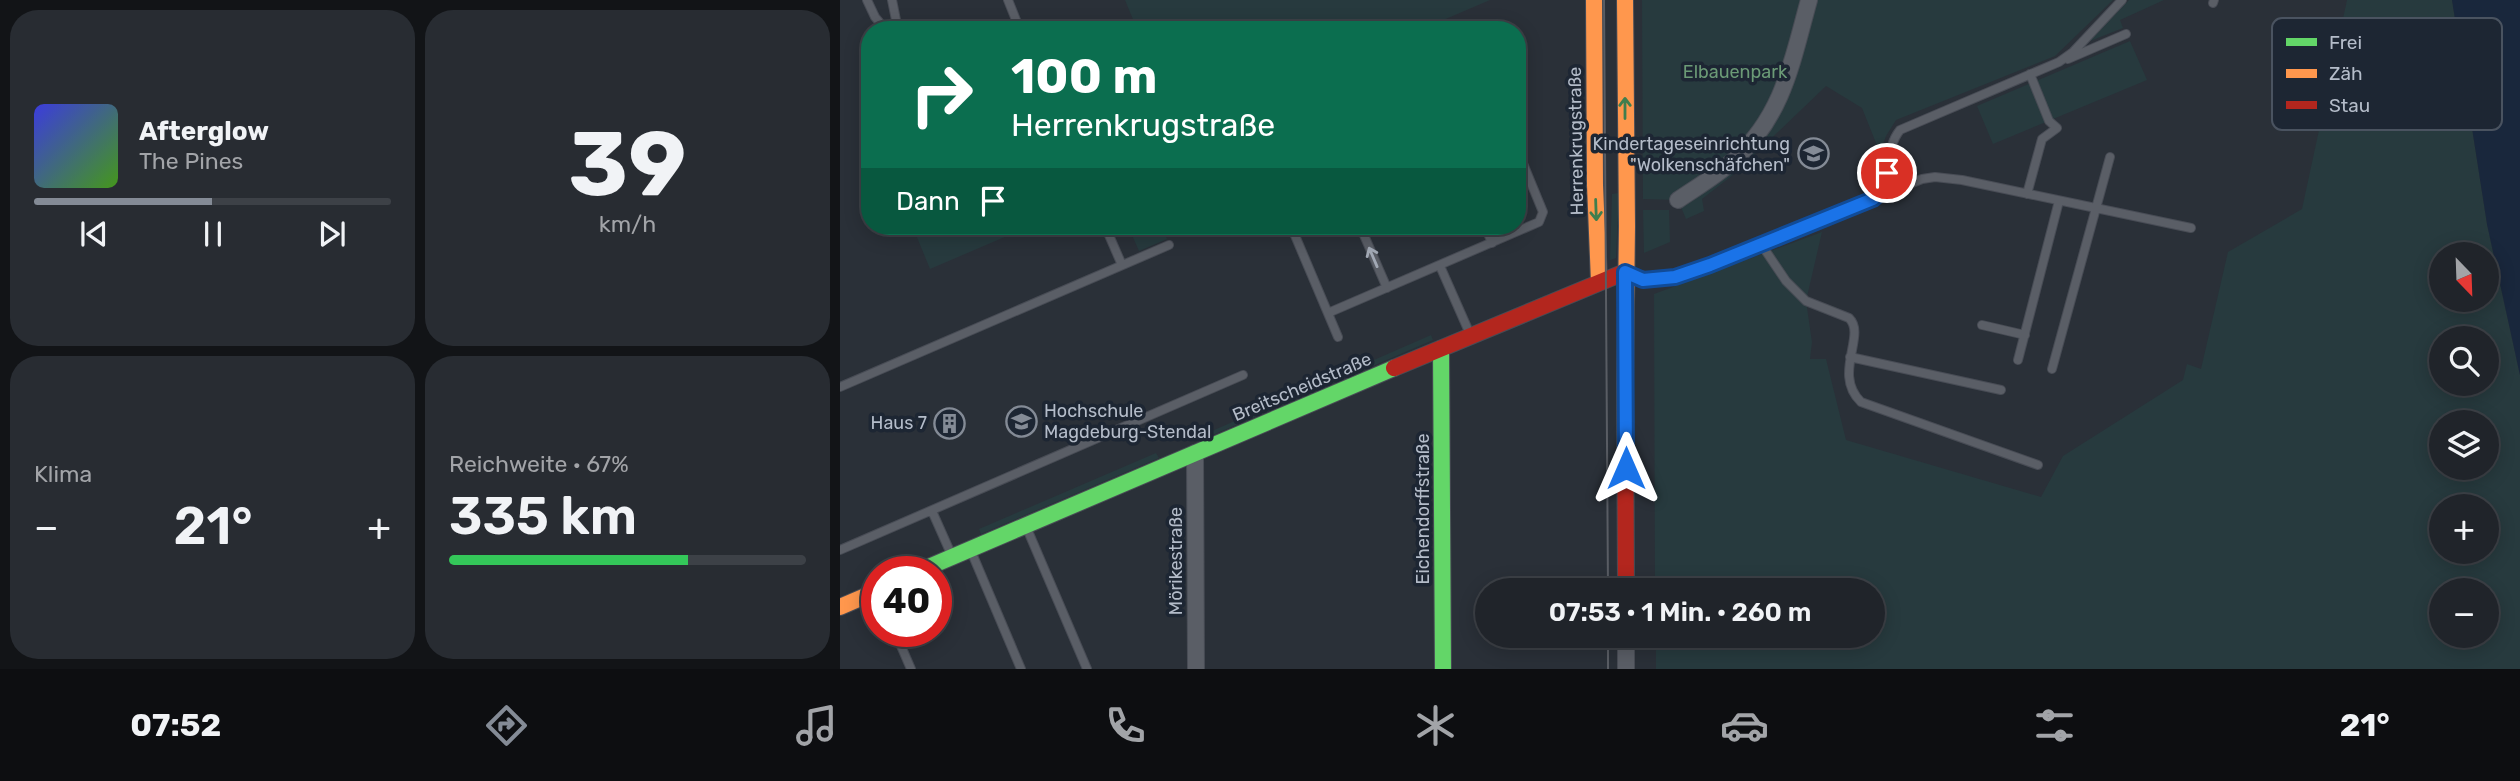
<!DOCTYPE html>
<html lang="de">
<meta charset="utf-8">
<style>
:root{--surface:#20242a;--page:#282c32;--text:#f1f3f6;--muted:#a2a4a8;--line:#3d4147;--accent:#848b96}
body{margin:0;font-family:Rubik,sans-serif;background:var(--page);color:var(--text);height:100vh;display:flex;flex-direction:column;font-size:26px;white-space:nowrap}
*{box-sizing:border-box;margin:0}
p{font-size:23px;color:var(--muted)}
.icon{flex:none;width:38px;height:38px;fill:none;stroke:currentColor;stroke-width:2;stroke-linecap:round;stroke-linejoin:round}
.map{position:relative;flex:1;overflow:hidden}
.sheet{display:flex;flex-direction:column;gap:10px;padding:10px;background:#121417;width:840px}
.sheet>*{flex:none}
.top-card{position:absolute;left:21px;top:21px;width:665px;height:214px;border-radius:28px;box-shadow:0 4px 18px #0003,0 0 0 2px var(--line);background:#0b6e4f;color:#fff;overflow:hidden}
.needle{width:46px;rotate:157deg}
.fabs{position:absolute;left:1589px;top:242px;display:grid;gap:14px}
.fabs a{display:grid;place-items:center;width:70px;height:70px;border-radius:50%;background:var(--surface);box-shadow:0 4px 18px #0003,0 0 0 2px var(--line);font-size:35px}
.speed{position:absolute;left:21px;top:556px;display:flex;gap:14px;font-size:35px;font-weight:700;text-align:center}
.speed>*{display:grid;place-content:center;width:91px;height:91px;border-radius:50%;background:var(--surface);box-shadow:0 4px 18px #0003,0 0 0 2px var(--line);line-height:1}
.speed .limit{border:10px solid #d22;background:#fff;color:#111}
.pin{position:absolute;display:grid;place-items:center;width:60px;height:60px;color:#fff;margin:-30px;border:4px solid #fff;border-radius:50%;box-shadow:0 2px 7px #0007}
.me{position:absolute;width:77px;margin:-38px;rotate:0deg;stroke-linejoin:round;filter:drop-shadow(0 0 5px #0008)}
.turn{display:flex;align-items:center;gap:24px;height:147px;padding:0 35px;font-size:32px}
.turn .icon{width:91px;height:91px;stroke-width:2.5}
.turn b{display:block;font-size:49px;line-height:60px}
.then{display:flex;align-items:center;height:66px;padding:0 35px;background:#0003;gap:14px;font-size:26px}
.big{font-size:52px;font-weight:600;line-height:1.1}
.sheet .widget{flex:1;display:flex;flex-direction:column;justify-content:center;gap:10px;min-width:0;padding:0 24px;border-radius:28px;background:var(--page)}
.sheet .dial{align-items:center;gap:0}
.dial b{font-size:91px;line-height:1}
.song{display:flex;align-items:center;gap:21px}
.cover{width:84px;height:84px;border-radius:10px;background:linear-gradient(135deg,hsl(240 70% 55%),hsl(100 70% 35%))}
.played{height:7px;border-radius:4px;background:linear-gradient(90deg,var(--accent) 50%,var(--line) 50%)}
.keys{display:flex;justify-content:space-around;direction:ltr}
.heat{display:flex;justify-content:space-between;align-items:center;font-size:38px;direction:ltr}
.charge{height:10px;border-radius:5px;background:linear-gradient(90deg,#34c759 67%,var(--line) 0)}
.sheet .tiles{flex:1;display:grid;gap:10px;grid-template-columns:repeat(2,1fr)}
.trip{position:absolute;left:635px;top:578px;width:410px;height:70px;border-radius:35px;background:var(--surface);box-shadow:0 4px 18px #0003,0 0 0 2px var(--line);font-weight:600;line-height:70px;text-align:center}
.tabs{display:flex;height:112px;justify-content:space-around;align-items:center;background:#0d0e11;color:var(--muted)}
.tabs .icon{width:49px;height:49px}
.tabs .selected{color:var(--accent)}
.tabs b{font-size:32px;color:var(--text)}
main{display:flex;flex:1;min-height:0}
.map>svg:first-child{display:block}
.green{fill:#273a3e;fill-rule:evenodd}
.water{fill:#19273c}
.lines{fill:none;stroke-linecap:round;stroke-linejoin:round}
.lane-casing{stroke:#484c55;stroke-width:10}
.street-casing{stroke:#484c55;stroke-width:18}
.fast-casing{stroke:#484c55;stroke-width:18}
.slow-casing{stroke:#484c55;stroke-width:18}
.jam-casing{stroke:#484c55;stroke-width:18}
.lane{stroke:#5a5e66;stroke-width:8}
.street{stroke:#5a5e66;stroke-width:16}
.fast{stroke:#63d668;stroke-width:16}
.slow{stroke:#ff974d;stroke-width:16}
.jam{stroke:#b3261e;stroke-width:16}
.tram{stroke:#595d64;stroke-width:2}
.oneway{stroke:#407e4e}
.oneway2{stroke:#a2a9b5}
.route-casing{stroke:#114b97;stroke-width:18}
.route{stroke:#1a73e8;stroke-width:12}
.labels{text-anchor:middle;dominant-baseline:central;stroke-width:7;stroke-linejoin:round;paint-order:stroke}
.park-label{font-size:18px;fill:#6b9a76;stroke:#1d2633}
.street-label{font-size:18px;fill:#b4bcc9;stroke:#1d2633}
.poi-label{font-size:18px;fill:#b4bcc9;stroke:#1d2633;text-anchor:end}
.key{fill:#1d2633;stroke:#4a5360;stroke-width:2}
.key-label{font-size:19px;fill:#b4bcc9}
</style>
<main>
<section class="sheet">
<div class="tiles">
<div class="widget">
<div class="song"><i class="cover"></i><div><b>Afterglow</b><p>The Pines</p></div></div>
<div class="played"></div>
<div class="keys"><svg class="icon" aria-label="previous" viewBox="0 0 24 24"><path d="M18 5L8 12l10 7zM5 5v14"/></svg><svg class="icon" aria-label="pause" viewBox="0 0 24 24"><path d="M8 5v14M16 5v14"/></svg><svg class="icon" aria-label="next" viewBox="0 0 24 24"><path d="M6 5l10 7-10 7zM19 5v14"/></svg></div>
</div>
<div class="widget dial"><b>39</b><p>km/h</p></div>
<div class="widget"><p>Klima</p>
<div class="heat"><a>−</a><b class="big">21°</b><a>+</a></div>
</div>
<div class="widget"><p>Reichweite · 67%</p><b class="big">335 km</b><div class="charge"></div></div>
</div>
</section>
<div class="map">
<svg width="1680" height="669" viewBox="0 0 1680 669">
<rect width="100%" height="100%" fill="#2a3038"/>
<path class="green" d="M285 0H650L580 30H305L303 26 297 29Z
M802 0H1273L1215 56 1056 120 1046 136 1040 153 1022 108 986 86 894 174 862 199 864 211 846 219 838 200 803 199Z
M1289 0H1324L1280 20 1283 28 1250 41Z
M1507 0H1612L1647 224 1680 375V669H816V635H1032V590H815L814 294 982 232 966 301 972 342 970 359H986L1006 440 1201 497 1223 456 1343 380 1347 364 1361 369 1388 252 1462 209ZM1601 254H1647V299H1601ZM1601 338H1647V383H1601ZM1601 422H1647V467H1601ZM1601 506H1647V551H1601ZM1601 590H1647V635H1601Z
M1290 41 1307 80 1153 144 1137 106Z
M779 193 776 258 770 260 772 194Z
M803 210H829L830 242 804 253Z
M85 226H163L167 236 90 269 74 230Z
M288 226H321L327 239 299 251Z
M591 335 593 340 368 437 365 434Z
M316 453 319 458 141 534 139 529Z"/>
<path class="water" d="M1612 0H1680V375L1647 224Z"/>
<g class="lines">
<defs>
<path id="lane" d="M27 0 35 17 46 30
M52 0 58 30
M168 0 180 30
M1373 3 1374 0
M1228 59 1286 34
M1029 168 1039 194
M1187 194 1202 139 1217 128 1209 121 1190 74
M1036 197C1054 179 1043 151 1060 130L1219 62 1233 52 1282 0
M265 226 282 265
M451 226 498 337
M520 226 547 288
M645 226 652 243
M921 244 946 281 966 301 1009 318C1027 335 992 374 1021 402L1198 465
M600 266 630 334
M789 274C812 284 826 279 850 272L1082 179 1095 177 1122 180 1351 228
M488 313 699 222 703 212 677 149
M1142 325 1185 335
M1010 357 1161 390
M1178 360 1219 201
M1212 369 1270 157
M0 387 329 245
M92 511 112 556
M185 524 247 669
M0 550 403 375
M131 551 181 669
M55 632 71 669"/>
<path id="street" d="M838 200C857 187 878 175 895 159 944 114 952 61 969 0
M355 453 356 669
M786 669V635"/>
<path id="fast" d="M601 349 603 669
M77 572 554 368"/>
<path id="slow" d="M754 0 755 185 759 281
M785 0 787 226 785 383
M0 607 37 591"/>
<path id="jam" d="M554 368 785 272
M785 383 786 590"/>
</defs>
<use href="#lane" class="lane-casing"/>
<use href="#street" class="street-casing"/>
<use href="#fast" class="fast-casing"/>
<use href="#slow" class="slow-casing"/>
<use href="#jam" class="jam-casing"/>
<use href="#lane" class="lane"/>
<use href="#street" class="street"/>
<use href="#fast" class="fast"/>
<use href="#slow" class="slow"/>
<use href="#jam" class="jam"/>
<path class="tram" d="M764 0 768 590
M768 669V635"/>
</g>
<defs><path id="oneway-shaft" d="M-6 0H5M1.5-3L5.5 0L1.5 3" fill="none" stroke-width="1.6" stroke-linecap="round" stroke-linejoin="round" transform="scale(1.75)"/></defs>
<g class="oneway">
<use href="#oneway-shaft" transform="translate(785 108) rotate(-90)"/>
<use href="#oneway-shaft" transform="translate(756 210) rotate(88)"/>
</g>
<use class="oneway2" href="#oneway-shaft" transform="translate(533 257) rotate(-113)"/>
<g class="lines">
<defs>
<path id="route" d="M786 468 785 272 803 280 835 277 870 265 1033 199 1042 191 1047 173"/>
</defs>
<use href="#route" class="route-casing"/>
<use href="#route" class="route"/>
</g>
<defs>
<symbol id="school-ring" viewBox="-11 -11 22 22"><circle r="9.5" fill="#1d2633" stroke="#848b96" stroke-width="1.5"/><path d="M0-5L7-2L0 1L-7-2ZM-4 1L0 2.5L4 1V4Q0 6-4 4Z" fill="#848b96"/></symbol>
<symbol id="university-ring" viewBox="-11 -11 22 22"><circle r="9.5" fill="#1d2633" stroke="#848b96" stroke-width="1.5"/><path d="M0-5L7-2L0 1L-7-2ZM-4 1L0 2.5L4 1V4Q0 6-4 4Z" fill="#848b96"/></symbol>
<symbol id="building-ring" viewBox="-11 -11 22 22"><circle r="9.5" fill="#1d2633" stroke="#848b96" stroke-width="1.5"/><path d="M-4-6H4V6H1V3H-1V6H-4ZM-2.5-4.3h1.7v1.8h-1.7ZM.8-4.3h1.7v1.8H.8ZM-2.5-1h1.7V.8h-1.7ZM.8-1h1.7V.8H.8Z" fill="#848b96"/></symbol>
</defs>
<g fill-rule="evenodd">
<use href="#school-ring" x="956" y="136" width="35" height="35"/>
<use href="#university-ring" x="164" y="404" width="35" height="35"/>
<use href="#building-ring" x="92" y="406" width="35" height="35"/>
</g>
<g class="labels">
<g class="park-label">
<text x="895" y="72">Elbauenpark</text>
</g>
<g class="street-label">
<text transform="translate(736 141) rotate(-91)">Herrenkrugstraße</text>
<text transform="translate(462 387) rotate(-23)">Breitscheidstraße</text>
<text transform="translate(583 509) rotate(-90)">Eichendorffstraße</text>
<text transform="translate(336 561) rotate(-90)">Mörikestraße</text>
</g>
<g class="poi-label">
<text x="950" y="144">Kindertageseinrichtung<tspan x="950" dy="21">"Wolkenschäfchen"</tspan></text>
<text x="204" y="411" text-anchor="start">Hochschule<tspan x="204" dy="21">Magdeburg-Stendal</tspan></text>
<text x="87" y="423">Haus 7</text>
</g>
</g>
<rect x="1432" y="18" width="230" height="112" rx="10" class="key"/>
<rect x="1446" y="38" width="31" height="8" fill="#63d668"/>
<rect x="1446" y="69" width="31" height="9" fill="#ff974d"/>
<rect x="1446" y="101" width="31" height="8" fill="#b3261e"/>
<g class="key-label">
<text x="1489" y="49">Frei</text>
<text x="1489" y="80">Zäh</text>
<text x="1489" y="112">Stau</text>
</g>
</svg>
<div class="fabs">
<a><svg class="needle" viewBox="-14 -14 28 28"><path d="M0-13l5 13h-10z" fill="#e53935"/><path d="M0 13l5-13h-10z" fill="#a2a4a8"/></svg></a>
<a><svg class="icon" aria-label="search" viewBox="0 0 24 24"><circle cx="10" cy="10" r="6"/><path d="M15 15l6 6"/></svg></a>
<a><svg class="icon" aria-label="layers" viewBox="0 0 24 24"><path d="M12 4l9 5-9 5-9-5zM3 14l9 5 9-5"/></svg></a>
<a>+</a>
<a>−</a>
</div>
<div class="speed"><div class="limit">40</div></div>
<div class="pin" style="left:1047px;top:173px;background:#d93025"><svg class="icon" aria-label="arrive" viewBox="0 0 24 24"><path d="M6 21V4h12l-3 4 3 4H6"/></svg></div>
<svg class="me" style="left:786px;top:468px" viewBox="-20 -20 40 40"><path d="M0-17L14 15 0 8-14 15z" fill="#1a73e8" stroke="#fff" stroke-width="4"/></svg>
<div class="trip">07:53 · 1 Min. · 260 m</div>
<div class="top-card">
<div class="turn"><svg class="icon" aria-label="right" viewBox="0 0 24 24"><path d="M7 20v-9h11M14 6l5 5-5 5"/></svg><div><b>100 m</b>Herrenkrugstraße</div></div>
<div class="then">Dann<svg class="icon" aria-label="arrive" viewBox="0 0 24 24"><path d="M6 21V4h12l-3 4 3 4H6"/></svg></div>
</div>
</div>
</main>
<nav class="tabs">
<b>07:52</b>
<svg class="icon selected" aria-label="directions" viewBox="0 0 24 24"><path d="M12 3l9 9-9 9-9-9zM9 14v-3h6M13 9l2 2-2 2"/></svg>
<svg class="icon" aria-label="music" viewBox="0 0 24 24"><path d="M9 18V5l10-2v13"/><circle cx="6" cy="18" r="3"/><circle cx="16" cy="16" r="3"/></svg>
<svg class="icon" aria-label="phone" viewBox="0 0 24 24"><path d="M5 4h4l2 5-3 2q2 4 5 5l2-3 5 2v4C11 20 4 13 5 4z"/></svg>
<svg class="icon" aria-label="climate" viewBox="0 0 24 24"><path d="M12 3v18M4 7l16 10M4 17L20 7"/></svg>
<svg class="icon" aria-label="car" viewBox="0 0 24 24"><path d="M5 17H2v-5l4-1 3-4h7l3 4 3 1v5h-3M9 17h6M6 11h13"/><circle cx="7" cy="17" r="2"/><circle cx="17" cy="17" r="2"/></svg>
<svg class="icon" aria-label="filters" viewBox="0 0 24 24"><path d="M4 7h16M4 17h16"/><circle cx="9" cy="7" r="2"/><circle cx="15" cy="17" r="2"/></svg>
<b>21°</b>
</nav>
